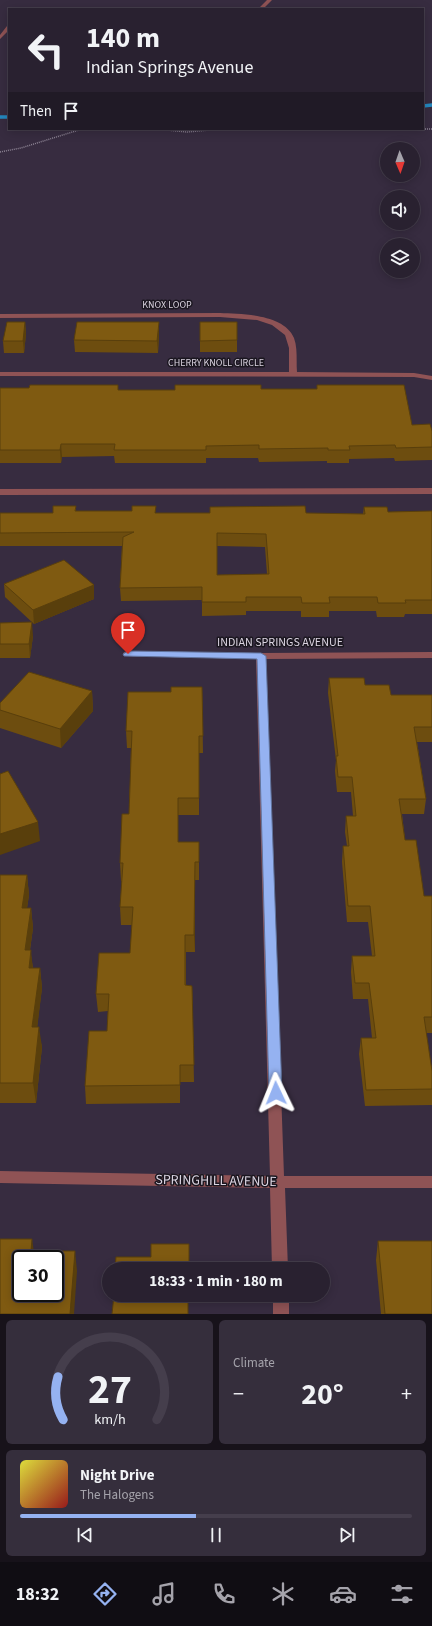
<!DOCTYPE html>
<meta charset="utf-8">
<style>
:root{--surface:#292130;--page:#352e3c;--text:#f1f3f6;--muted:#a5a3ab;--line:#453e4c;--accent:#95b2f1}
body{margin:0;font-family:"Source Sans 3",sans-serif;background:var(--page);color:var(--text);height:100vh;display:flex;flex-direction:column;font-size:15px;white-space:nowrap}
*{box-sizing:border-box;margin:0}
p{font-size:13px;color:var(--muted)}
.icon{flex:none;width:22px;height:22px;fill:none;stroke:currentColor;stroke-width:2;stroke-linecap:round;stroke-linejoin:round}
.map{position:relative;height:1314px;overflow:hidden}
.drawer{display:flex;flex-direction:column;gap:6px;padding:6px;background:#17121a;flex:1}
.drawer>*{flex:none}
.hud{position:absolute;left:8px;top:8px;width:416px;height:122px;border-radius:0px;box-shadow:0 2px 10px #0003,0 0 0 1px var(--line);background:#292130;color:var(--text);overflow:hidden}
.needle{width:26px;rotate:178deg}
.buttons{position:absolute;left:380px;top:142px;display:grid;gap:8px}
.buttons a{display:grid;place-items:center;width:40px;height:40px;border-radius:50%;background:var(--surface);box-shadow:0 2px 10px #0003,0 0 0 1px var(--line);font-size:20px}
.speed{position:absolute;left:12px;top:1250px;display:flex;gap:8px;font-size:20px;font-weight:700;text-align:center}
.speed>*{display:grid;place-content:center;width:52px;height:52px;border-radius:50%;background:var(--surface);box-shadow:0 2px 10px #0003,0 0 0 1px var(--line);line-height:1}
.speed .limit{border:2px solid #111;border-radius:6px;background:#fff;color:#111}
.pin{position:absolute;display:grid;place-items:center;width:34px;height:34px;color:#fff;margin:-41px -17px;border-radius:50% 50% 50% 0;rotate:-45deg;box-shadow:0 0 4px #0007}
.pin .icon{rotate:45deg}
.me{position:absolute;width:44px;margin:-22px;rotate:358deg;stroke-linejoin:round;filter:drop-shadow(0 0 3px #0008)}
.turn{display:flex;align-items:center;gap:14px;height:84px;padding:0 12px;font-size:18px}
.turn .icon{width:52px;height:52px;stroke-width:2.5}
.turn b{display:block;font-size:28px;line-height:34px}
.then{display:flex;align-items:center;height:38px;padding:0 12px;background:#0003;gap:8px;font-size:15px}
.big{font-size:30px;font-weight:700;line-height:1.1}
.drawer .tile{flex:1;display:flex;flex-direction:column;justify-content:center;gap:6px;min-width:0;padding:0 14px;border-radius:6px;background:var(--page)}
.drawer .dial{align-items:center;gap:0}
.dial svg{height:104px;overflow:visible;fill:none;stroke:var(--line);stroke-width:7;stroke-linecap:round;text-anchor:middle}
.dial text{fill:var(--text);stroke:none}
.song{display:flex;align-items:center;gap:12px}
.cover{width:48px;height:48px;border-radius:6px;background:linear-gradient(135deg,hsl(60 70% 55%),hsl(0 70% 35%))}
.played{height:4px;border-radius:2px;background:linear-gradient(90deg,var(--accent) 45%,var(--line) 45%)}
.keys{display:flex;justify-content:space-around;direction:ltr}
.heat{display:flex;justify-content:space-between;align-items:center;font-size:22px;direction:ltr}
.drawer .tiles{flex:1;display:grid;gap:6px;grid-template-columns:1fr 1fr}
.tile:last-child{grid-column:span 2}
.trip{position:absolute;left:102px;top:1262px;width:228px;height:40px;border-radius:20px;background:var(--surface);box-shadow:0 2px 10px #0003,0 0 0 1px var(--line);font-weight:700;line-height:40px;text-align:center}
.dock{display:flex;height:64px;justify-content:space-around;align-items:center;background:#100d13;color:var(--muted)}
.dock .icon{width:28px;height:28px}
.dock .selected{color:var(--accent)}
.dock b{font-size:18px;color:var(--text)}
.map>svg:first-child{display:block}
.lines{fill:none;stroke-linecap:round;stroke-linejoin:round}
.stream{stroke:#2488bf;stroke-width:3.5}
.path{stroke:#8d8494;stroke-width:1.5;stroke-dasharray:1 1;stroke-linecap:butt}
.minor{fill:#8f5355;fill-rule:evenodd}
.wall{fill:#6d4d0f;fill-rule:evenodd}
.shaded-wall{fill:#593f0c}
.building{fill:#7f5a11;stroke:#593f0c;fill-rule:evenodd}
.route{fill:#95b2f1;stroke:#61749d}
.labels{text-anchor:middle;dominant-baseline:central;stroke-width:3;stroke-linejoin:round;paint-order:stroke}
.far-street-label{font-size:10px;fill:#dbd4e1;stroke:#1b1720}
.street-label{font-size:12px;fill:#dbd4e1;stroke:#1b1720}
.near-street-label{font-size:14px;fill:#dbd4e1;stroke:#1b1720}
</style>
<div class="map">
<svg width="432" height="1314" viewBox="0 0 432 1314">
<rect width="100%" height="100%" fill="#372c40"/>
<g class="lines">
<path class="stream" d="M423 106 432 105
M0 117H9"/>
<path class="path" d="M157 129 187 132 220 129
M411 129H432
M0 152 21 148 82 129"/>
<path class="minor" d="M267 0H272L263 9H258Z
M7 26H9V30L0 39V35Z
M220 313C242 314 284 314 294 338 298 349 296 361 297 372L414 373 432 376V380L414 377 0 376V372H289V348L285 335 272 325 257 320 220 317 0 318V314Z
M432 488V494L0 495V489Z
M128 651 261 653 432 652V658L266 659 284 1176H432V1188H285L288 1269H272L270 1188 0 1183V1171L270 1176 256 659 124 656 123 654 124 652Z
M273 1295H289V1314H273Z"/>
</g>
<path class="wall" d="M25 322 26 334 24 353H4L3 341Z
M159 322V334L158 353 75 352 74 340Z
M200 322 237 340V352H200Z
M317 385 412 425 432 431V460L395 461 394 458 349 459V463H327V461L259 462 258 458H206V463H115L114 456 62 457 61 463H0V388L118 390H175L261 389H317Z
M76 506V511L156 513 363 514 364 507 388 512 432 511V614H405L404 617H377L376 611H329V617H301V611H246V615L202 616V600L121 601 120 588 122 546H0V513H53ZM217 546 265 547 267 574 217 575Z
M4 584 94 599 34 624 5 597Z
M0 623 33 636 30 658H0Z
M329 678 365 685 391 695H432V742H417L426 799 424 814H402L405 840 424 896H432V1033H426L432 1071V1105L365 1106 359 1054 361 1038H372L368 999H353L351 972 352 956H372L368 922H347L342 862 343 846H347L345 832 346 816H353L351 792H337L335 771 336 760 328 693Z
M202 687 203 753H199V815H178V842L199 859V880H195V952H186V985L192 986 194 1082H180V1103L86 1104 85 1086 107 1031 108 1011 98 1012 96 994 130 953 132 925H121L120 907 122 881H121L120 863 129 814 131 748H127L126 731 171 692Z
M92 691 93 711 61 748 0 728V703Z
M0 875H27L29 895 27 908H31L33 928 30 950 33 968H40L42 988 37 1027 42 1047 36 1103H0Z
M378 1241 432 1314H381L376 1260Z"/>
<path class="shaded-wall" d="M25 322 26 334 24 353 23 341Z
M159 322V334L158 353 157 341Z
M61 444 62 457 61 463 60 450Z
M94 585V599L34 624 33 610Z
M32 622 33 636 30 658 29 644Z
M92 691 93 711 61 748 60 729Z
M38 822 40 841 0 855V834Z
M195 862V952L194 935Z
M27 875 29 895 24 928 22 908Z
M31 908 33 928 27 970 25 950Z
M31 950 33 970 29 968Z
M40 968 42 988 35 1047 32 1027Z
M39 1027 42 1047 36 1103 33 1083Z
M32 1239 35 1259 31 1251Z
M75 1251 77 1271 74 1314H70Z"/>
<path class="building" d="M7 322H25L23 341H3Z
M77 322H159L157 341 74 340Z
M200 322H237V340L200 341Z
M30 385H118V390H175V385H261V389H317V385H404L412 425 430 424 432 431V447L396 448 395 445 349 446 350 450H328V448L259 449V445L206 446V450H114L115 444H61L60 450H0V388H29Z
M53 506H76L75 511H132V506H156L155 513H210V507L305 506 306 513 365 514 364 507H387L388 512 432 511V600H405L406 603H378L377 597H329L330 603H302L301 597H246V602H202V587L120 588 123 537 134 532 0 533V513H53ZM217 533 266 534 269 574 217 575Z
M64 560 94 585 33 610 4 584Z
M32 622 29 644H0V623Z
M29 672 92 691 60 729 0 710V703Z
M329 678H364L365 685H389L391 695H432V727H414L426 799H399L405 840H416L424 896H432V1017H424L432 1071V1089L366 1090 361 1038H376L369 983H355L352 956H375L370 906H348L343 846H349L346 816H356L352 777H338L336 756H338Z
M171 687H202L203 736H199V798H178V842H199V862H195L194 935H185V985L192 986 194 1065H180V1085L85 1086 89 1031H107L109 994H96L99 953H130L133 907H120L123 863H120L122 814H129L132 731H126L128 692H171Z
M8 771 38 822 0 834V774Z
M0 875H27L22 908H31L25 950H31L29 968H40L32 1027H39L33 1083H0Z
M0 1239H32L31 1251H75L70 1314H0ZM21 1259H55V1293H21Z
M378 1241H432V1314H385Z
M151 1244H189V1269H115L116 1257H151Z
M114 1295H188V1314H112Z"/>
<path class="route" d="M128 651 261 653 266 656 282 1093 280 1097 276 1098 271 1097 269 1093 257 659 124 656 123 654Z"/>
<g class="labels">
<g class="far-street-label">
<text x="167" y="305">KNOX LOOP</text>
<text x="216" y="363">CHERRY KNOLL CIRCLE</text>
</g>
<g class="street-label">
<text x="280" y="642">INDIAN SPRINGS AVENUE</text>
</g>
<g class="near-street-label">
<text transform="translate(216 1181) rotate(1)">SPRINGHILL AVENUE</text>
</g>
</g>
</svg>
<div class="buttons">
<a><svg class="needle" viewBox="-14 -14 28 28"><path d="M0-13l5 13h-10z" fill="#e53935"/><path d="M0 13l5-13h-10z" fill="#a5a3ab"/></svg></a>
<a><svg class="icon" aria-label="sound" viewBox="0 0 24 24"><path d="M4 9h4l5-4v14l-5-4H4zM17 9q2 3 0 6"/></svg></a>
<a><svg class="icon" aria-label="layers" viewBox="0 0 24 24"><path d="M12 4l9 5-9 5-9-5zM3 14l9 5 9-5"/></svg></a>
</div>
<div class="speed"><div class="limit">30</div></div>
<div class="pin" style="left:128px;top:654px;background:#d93025"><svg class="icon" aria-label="arrive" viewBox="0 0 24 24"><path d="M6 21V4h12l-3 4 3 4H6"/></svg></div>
<svg class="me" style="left:276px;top:1093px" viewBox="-20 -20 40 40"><path d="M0-17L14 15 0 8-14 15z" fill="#95b2f1" stroke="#fff" stroke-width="4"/></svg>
<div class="trip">18:33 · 1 min · 180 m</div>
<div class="hud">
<div class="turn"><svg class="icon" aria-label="left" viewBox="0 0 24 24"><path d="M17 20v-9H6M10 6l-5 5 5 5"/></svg><div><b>140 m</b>Indian Springs Avenue</div></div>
<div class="then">Then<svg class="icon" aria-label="arrive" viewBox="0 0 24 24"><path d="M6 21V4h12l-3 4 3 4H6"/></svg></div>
</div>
</div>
<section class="drawer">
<div class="tiles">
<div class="tile dial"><svg viewBox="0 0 100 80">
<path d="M14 69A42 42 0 1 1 86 69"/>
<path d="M14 69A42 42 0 0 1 10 36" stroke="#95b2f1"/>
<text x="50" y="56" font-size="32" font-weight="700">27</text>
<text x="50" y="72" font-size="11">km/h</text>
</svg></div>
<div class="tile"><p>Climate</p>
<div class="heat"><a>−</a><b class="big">20°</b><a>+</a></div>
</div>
<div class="tile">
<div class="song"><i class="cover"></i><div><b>Night Drive</b><p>The Halogens</p></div></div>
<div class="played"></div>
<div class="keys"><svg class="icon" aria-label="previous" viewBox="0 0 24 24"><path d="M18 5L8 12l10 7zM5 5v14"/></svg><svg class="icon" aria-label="pause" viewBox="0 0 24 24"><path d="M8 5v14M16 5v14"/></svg><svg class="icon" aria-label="next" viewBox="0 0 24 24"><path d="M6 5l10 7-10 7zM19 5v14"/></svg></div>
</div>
</div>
</section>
<nav class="dock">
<b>18:32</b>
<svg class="icon selected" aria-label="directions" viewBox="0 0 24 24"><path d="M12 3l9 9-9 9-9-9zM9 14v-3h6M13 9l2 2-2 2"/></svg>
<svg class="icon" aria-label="music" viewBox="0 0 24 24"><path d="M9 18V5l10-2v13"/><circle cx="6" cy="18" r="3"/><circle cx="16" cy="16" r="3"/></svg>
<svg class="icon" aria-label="phone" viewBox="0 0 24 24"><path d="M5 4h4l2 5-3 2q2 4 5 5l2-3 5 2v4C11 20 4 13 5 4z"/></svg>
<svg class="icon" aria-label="climate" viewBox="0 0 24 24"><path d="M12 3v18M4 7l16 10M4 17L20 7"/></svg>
<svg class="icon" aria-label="car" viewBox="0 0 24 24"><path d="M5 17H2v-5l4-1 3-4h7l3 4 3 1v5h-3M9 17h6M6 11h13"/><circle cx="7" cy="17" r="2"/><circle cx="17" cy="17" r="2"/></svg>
<svg class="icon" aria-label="filters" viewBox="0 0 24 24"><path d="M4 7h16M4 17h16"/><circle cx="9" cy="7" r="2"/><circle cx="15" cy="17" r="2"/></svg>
</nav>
